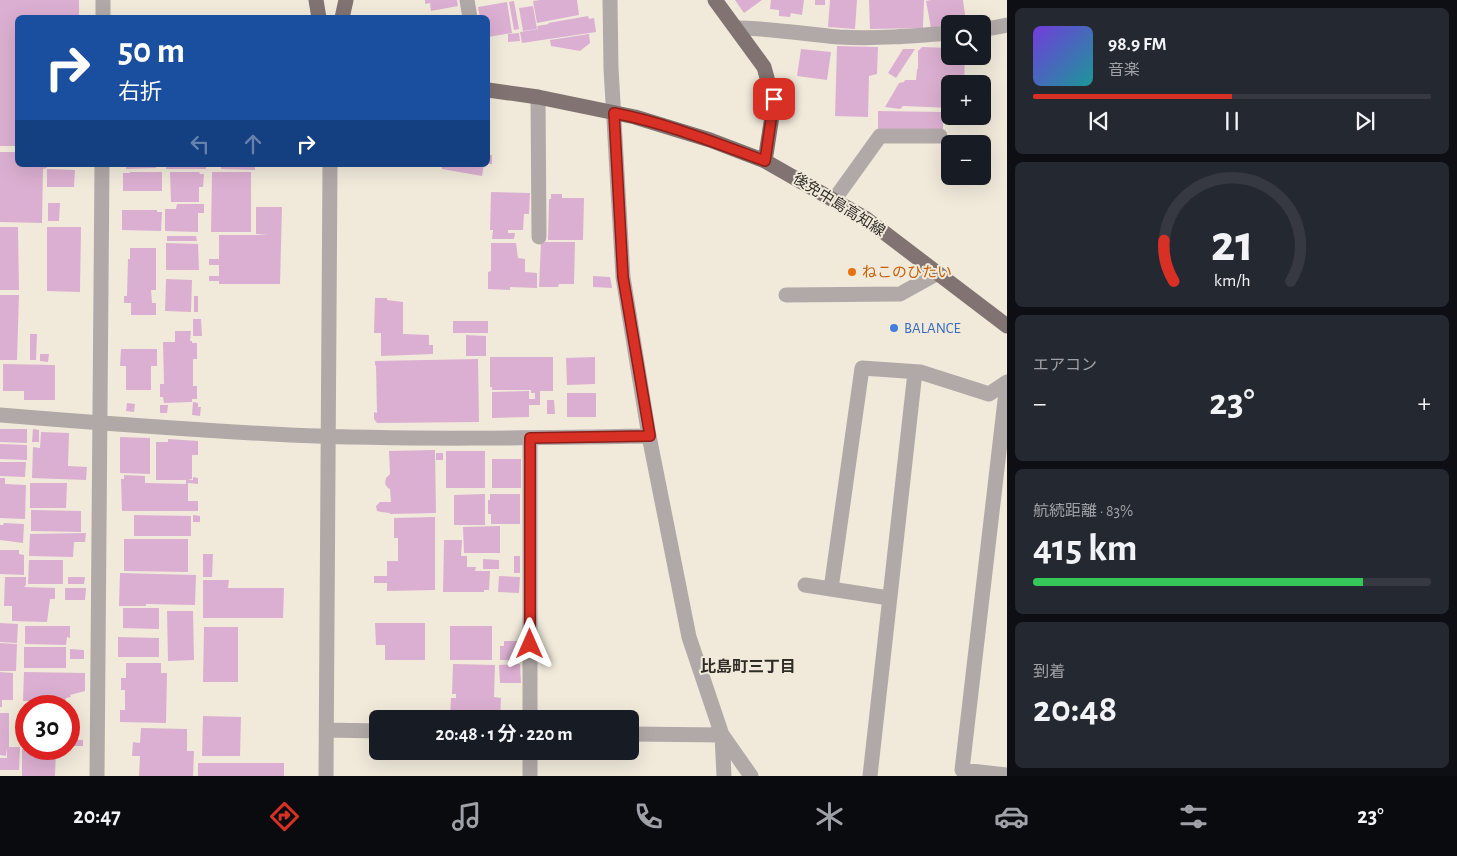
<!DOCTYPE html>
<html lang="ja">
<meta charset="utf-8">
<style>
:root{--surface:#171b24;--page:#242831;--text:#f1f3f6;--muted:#9ea1a6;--line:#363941;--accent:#d93025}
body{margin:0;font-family:"Alegreya Sans","Noto Sans JP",sans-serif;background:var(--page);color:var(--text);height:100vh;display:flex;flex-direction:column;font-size:19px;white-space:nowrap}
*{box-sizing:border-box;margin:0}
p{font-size:16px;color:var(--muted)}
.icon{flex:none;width:28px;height:28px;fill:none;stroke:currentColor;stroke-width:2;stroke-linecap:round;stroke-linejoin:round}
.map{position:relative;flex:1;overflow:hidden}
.side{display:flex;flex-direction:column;gap:8px;padding:8px;background:#0d0f14;width:450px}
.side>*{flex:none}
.hud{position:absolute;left:15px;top:15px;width:475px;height:152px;border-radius:8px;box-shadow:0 5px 20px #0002;background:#1a4fa0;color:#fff;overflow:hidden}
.tools{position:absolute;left:941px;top:15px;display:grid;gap:10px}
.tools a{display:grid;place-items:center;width:50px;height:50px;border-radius:8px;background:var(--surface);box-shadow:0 5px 20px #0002;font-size:25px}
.speed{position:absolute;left:15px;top:695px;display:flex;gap:10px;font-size:25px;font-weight:700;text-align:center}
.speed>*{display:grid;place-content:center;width:65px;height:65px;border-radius:50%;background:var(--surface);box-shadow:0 5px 20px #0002;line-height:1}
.speed .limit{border:8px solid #d22;background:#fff;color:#111}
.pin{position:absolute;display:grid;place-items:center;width:42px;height:42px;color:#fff;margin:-21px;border-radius:10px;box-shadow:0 2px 8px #0006}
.me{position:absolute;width:55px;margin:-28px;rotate:0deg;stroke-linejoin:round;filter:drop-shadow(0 0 4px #0008)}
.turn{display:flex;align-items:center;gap:18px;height:105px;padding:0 20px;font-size:22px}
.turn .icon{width:65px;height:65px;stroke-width:2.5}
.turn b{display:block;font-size:35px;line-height:42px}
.lanes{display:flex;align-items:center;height:48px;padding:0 20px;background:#0003;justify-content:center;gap:25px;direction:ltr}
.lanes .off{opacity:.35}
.big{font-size:38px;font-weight:700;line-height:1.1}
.side .tile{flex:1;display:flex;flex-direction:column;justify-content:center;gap:8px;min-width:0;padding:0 18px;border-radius:8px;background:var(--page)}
.side .dial{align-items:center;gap:0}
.dial svg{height:130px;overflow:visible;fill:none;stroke:var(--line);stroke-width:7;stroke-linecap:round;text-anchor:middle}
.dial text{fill:var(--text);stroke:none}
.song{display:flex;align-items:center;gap:15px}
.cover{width:60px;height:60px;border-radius:8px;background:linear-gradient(135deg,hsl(260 70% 55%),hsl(180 70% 35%))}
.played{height:5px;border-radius:2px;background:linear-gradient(90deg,var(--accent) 50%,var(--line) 50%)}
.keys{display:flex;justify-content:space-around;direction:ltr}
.heat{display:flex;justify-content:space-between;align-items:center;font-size:28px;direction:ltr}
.charge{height:8px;border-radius:4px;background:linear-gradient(90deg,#34c759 83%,var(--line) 0)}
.trip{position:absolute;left:369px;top:710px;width:270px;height:50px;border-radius:8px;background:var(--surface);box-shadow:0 5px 20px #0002;font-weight:700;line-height:50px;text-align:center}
.dock{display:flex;height:80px;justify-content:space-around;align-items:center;background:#090b0e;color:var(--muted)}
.dock .icon{width:35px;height:35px}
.dock .on{color:var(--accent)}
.dock b{font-size:22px;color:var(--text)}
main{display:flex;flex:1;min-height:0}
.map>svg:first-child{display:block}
.building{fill:#dbafd1}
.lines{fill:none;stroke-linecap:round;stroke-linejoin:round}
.minor{stroke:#b1a9a8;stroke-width:15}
.major{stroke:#807371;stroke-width:15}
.route-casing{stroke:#8d1f18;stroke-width:12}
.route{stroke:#d93025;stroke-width:9}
.food-dot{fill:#e8710a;stroke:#f1eadb;stroke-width:2}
.shop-dot{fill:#3f7fe0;stroke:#f1eadb;stroke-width:2}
.labels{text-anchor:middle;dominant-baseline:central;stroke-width:4;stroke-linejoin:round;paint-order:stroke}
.street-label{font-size:15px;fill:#2f2c27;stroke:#f1eadb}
.food-label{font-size:15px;fill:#c56008;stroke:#f1eadb;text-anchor:start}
.shop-label{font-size:15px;fill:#366cbe;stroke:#f1eadb;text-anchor:start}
.neighbourhood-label{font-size:16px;font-weight:bold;fill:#2f2c27;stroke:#f1eadb}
</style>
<main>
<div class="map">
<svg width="1007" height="776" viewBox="0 0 1007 776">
<rect width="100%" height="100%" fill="#f1eadb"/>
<path class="building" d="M0 0H79V18H18V146H0Z
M425 0H457L458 6 431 11 430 3 425 4Z
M540 0H577L579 15 537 23 533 1Z
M735 0H762L744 13Z
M771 0H804L802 15 791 13 790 17 779 16V10L770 9Z
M815 0H825V5H815Z
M830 0H857L855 29 828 27Z
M869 0H924L923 28 870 29Z
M931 0H963L966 22 931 28 926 1Z
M514 1 519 29 514 30 509 2Z
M507 2 512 33 488 37V18H480L478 7Z
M533 6 537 29 523 31 519 8Z
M588 16 589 19 594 18 596 32 522 43 520 32 538 29 537 26 549 24 548 23Z
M519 33 520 41 508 42V34Z
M589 34 590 43 580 51 551 46 550 40Z
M837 46 878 47 877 74 869 76 868 117 835 116Z
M922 47 950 48V56H965L964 84H950V108L903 106 900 109 885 107 899 83 904 82 905 80H916L917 69H918V51Z
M801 49 831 52 827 80 797 76Z
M903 49H915L896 78 888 73Z
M878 111 943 112V132L878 131Z
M0 152H18V165H47V168L43 169 42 223 0 222Z
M488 155H492V164H488Z
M126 165H156V168L126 169Z
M166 165H206V169H166Z
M221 165H255V170L221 169Z
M442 165H484L482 176 442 169Z
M47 169 75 170 74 187H47Z
M130 172H162V191H123V173H130Z
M170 172H199L200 174H204L203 187H199V202H171Z
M212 172H251V232H211Z
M491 192 530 193 529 214H524L523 230H508V233H515L514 239H492L493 230H490Z
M551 194H562V198H584L583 240H548L549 199H551Z
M48 203H60L59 221H48Z
M177 204H204V213H198V232L165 231V209H176Z
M256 207H282L280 284H219V281H209V276H219V265H209V259H219V235H268L256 234Z
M122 210H157V212H162L161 231 122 230Z
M0 227H18L19 290H0Z
M47 227H81L80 292 47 291Z
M167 236H196L197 241H167Z
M541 242H575L574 284H559L558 287H539Z
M166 243 198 244 199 270H166Z
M491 243H516L518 258 525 259V272L537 273V288L510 287V290L488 289V272L491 271Z
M130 248H156V290H151L152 303H156V315H131V303H124V296H127L128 259H130Z
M593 276 610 277 612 288 593 287Z
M166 279 192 280 191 312 165 311Z
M0 295H19L17 360H0Z
M194 296H198V312H194Z
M375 298H387V300L403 302V334L429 335V345H433V354L381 356V333H374Z
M193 319H201L202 336H193Z
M453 321H488V333H453Z
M175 331H191L190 341H192V343H197V359H193V386H197V399H192V402L164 403 163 397H160V384H164L163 342H175Z
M30 334H37L36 360H30Z
M466 335 486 336V356H466Z
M121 349H157V366H151V390H126V366H120Z
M40 354H49L48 362 40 361Z
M490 357H553V391H540V405H529V417L492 418V392L529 391V399H535V393H531V390H492V387H490Z
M595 357V384L567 385 566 358Z
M478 359 479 422 377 423 374 419V412L377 413 376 365 375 366V361Z
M3 364 55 365V400H24V391H3Z
M567 393H596V417H567Z
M547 400H554L555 414H547Z
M193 402 198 403V407H201L200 416 192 415Z
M127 403 135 404 134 412 126 411Z
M160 405H168L167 413H160Z
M0 429H27V443L0 442Z
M33 429 39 430V442H32Z
M41 432 69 433 68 466 87 467 86 480 32 478 33 447 40 448Z
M120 437 150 438V474L120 473Z
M168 439 198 441V455H192V479L188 480H193V477L198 478V484L188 483V501H198V511H122L121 479H124V475L145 476V483L186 484V480H156V442H168Z
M0 444 27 445V460L0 459Z
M435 450 436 513 390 514V513L381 512 377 511 376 506 380 502H391L390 489 388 488 385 484 386 478 390 474 389 451Z
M446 451H485V488H446Z
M436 453H443V460H436Z
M492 459H521V488H492Z
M0 462H26L25 477 0 476Z
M0 478H5V484L26 485 25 519 0 518Z
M30 483H67L66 508H30Z
M485 494V525H454V495Z
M490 494H520V524H491V514H488V500H490Z
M31 510 81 511V532L31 531Z
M134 515 191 516V536H134Z
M193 515 200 516V522H193Z
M435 517V590L387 591V583H374V576H387V561H398V538H394V518Z
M4 523 24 524 23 543 0 540V525H3Z
M500 526V553H464L463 527Z
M86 533 85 542H74L73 557 29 556 30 534Z
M124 539H188V572L124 571Z
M444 540H462L461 556H467V567H476L475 571H490L489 590H484V592H443Z
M0 550H19V554L24 555V575L0 574Z
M203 554H213L212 577H203Z
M514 556H520V573H514Z
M483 559 499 560V569H483Z
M29 560H63V584H28Z
M120 573 196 575 195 605 146 604V606H119Z
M499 576 520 577 519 593 498 592Z
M5 577H26V585L24 587 55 588V599H50L47 622 12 621V606H4Z
M68 577H85L84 584H68Z
M203 580H229L228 588H284L283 618H203Z
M65 588H86L85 600H65Z
M123 608H159V629L123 628Z
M167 611H193L194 660 168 661Z
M0 623 18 624 17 643 0 642Z
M375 623H425V660H385V645H376Z
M25 626H70V638L67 637 66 645 25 644Z
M450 626H492V660H450Z
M204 627H238V682H203Z
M118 637 159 638V657H118Z
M504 641H521V660H500V646H504Z
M0 643 17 644 16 671H0Z
M24 647H66V668H24Z
M70 649 84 650V659H70Z
M126 663H161V673H167L166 723 120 722V710H125V690H121V678H126Z
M453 664 495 665 494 697 501 698 500 719H450L451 698H456V694H452Z
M520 664 521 683H500L499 665Z
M0 672 13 673V700H2V707H0Z
M24 672 85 673V691L70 695 71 697 66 698 65 702 23 701Z
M0 713H9V747H20L19 770H0V758H7V748L6 756 0 755Z
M203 716 241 717 240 756H202Z
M141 728 187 729V751H194L193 776H139L140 756H132L133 742 140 743Z
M69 740H83V746H69Z
M22 749 56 750 55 776H22Z
M198 763H284V776H198Z"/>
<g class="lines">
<path class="minor" d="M467 0 470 18
M610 0 611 68 623 277 649 436 689 637 722 735 724 776
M103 18V0
M736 28C770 28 804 34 839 37 876 39 913 36 950 33
M982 30 1007 25
M538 97 539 237
M834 200 880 136H940
M786 295 900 294 938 273
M1007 383 962 770 1007 775
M0 415C97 423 194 430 290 435 410 440 530 438 649 436
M805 585 889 598
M831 589 862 368 920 372 989 394 1007 382
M530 719V438
M327 730 378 731
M630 734 722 735
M723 736 751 776
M530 751V776
M97 776 102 165
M326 776 330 165
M870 776 915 372"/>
<path class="major" d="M316 0 319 18
M715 0 764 67 774 103 765 161
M342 18 346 0
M488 90 538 97 635 117 710 140 765 161 865 218 1007 326"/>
</g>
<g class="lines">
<defs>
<path id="route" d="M530 644V438L650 436 623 277 614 113C666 123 716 143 765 161L774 99"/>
</defs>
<use href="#route" class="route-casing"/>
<use href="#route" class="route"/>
</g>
<circle class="food-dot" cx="852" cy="272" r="5"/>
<circle class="shop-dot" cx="894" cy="328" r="5"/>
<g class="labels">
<g class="street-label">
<text transform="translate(839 205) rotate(32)">後免中島高知線</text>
</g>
<g class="food-label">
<text x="862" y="272">ねこのひたい</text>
</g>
<g class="shop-label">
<text x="904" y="328">BALANCE</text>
</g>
<g class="neighbourhood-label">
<text x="748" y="667">比島町三丁目</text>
</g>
</g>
</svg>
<div class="tools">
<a><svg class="icon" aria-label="search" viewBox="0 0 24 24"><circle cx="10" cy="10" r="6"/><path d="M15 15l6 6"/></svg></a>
<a>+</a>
<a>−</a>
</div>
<div class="speed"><div class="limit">30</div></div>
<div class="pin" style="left:774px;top:99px;background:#d93025"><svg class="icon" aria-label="arrive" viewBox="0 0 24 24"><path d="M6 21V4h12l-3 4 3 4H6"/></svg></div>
<svg class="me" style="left:530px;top:644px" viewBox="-20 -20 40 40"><path d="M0-17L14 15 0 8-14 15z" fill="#d93025" stroke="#fff" stroke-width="4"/></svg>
<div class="trip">20:48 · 1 分 · 220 m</div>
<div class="hud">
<div class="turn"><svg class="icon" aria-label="right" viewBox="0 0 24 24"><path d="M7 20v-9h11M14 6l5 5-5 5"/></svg><div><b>50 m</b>右折</div></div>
<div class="lanes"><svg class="icon off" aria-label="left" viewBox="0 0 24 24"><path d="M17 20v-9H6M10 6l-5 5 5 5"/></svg><svg class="icon off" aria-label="ahead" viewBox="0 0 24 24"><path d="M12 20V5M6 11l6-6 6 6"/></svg><svg class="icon" aria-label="right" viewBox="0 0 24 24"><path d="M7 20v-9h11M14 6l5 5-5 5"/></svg></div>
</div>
</div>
<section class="side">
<div class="tile">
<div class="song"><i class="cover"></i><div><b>98.9 FM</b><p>音楽</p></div></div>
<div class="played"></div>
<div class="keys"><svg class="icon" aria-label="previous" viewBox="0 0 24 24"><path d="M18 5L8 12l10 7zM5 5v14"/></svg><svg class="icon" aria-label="pause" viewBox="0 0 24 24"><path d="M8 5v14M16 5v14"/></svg><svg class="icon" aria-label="next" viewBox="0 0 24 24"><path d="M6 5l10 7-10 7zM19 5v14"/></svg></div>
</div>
<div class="tile dial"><svg viewBox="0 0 100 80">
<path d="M14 69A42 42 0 1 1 86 69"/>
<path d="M14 69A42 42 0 0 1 8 44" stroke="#d93025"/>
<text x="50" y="56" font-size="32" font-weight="700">21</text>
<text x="50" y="72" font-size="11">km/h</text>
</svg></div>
<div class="tile"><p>エアコン</p>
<div class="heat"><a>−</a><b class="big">23°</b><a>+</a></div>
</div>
<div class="tile"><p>航続距離 · 83%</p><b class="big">415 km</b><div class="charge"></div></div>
<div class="tile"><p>到着</p><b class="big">20:48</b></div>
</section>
</main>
<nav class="dock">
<b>20:47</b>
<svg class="icon on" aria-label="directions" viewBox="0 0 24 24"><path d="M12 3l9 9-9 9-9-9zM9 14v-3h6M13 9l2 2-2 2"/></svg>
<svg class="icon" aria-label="music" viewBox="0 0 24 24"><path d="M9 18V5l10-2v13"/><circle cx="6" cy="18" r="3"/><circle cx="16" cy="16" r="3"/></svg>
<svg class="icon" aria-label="phone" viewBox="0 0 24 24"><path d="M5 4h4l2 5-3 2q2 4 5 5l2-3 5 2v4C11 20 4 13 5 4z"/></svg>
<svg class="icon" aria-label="climate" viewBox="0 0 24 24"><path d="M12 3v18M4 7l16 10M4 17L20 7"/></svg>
<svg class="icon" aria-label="car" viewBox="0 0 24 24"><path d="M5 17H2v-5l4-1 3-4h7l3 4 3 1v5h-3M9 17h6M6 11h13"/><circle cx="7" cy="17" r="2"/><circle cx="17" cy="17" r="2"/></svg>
<svg class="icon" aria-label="filters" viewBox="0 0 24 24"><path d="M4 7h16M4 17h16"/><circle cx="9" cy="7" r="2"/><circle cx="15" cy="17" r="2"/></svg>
<b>23°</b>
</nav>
